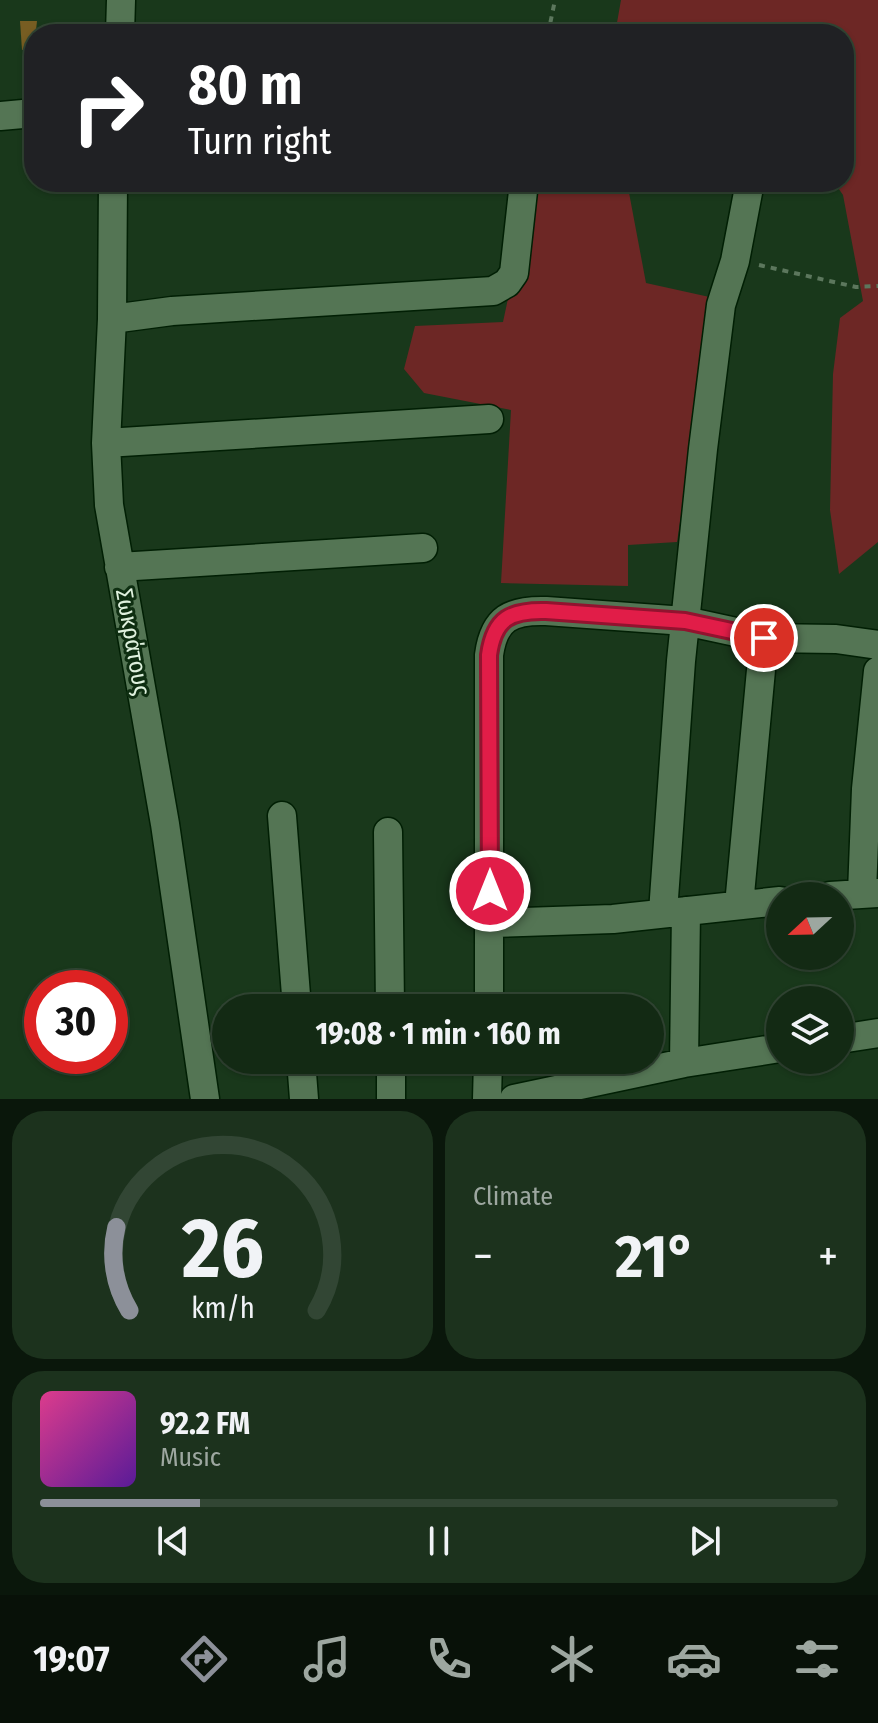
<!DOCTYPE html>
<meta charset="utf-8">
<style>
:root{--surface:#132a14;--page:#1c321d;--text:#f1f3f6;--muted:#9da7a0;--line:#324634;--accent:#8c9099}
body{margin:0;font-family:"Fira Sans Condensed",sans-serif;background:var(--page);color:var(--text);height:100vh;display:flex;flex-direction:column;font-size:30px;white-space:nowrap}
*{box-sizing:border-box;margin:0}
p{font-size:26px;color:var(--muted)}
.icon{flex:none;width:44px;height:44px;fill:none;stroke:currentColor;stroke-width:2;stroke-linecap:round;stroke-linejoin:round}
.map{position:relative;height:1099px;overflow:hidden}
.details{display:flex;flex-direction:column;gap:12px;padding:12px;background:#0a170b;flex:1}
.details>*{flex:none}
.top-card{position:absolute;left:24px;top:24px;width:830px;height:168px;border-radius:32px;box-shadow:0 2px 6px #0004,0 0 0 2px var(--line);background:#202124;color:#fff;overflow:hidden}
.needle{width:52px;rotate:248deg}
.buttons{position:absolute;left:766px;top:882px;display:grid;gap:16px}
.buttons a{display:grid;place-items:center;width:88px;height:88px;border-radius:50%;background:var(--surface);box-shadow:0 2px 6px #0004,0 0 0 2px var(--line);font-size:40px}
.speed{position:absolute;left:24px;top:970px;display:flex;gap:16px;font-size:40px;font-weight:700;text-align:center}
.speed>*{display:grid;place-content:center;width:104px;height:104px;border-radius:50%;background:var(--surface);box-shadow:0 2px 6px #0004,0 0 0 2px var(--line);line-height:1}
.speed .limit{border:12px solid #d22;background:#fff;color:#111}
.pin{position:absolute;display:grid;place-items:center;width:68px;height:68px;color:#fff;margin:-34px;border:4px solid #fff;border-radius:50%;box-shadow:0 2px 8px #0007}
.me{position:absolute;width:88px;margin:-44px;rotate:0deg;stroke-linejoin:round;filter:drop-shadow(0 0 6px #0008)}
.turn{display:flex;align-items:center;gap:28px;height:168px;padding:0 32px;font-size:36px}
.turn .icon{width:104px;height:104px;stroke-width:2.5}
.turn b{display:block;font-size:56px;line-height:68px}
.big{font-size:60px;font-weight:700;line-height:1.1}
.details .widget{flex:1;display:flex;flex-direction:column;justify-content:center;gap:12px;min-width:0;padding:0 28px;border-radius:32px;background:var(--page)}
.details .dial{align-items:center;gap:0}
.dial svg{height:208px;overflow:visible;fill:none;stroke:var(--line);stroke-width:7;stroke-linecap:round;text-anchor:middle}
.dial text{fill:var(--text);stroke:none}
.song{display:flex;align-items:center;gap:24px}
.cover{width:96px;height:96px;border-radius:12px;background:linear-gradient(135deg,hsl(330 70% 55%),hsl(270 70% 35%))}
.played{height:8px;border-radius:4px;background:linear-gradient(90deg,var(--accent) 20%,var(--line) 20%)}
.keys{display:flex;justify-content:space-around;direction:ltr}
.heat{display:flex;justify-content:space-between;align-items:center;font-size:44px;direction:ltr}
.details .tiles{flex:1;display:grid;gap:12px;grid-template-columns:1fr 1fr}
.widget:last-child{grid-column:span 2}
.trip{position:absolute;left:212px;top:994px;width:452px;height:80px;border-radius:40px;background:var(--surface);box-shadow:0 2px 6px #0004,0 0 0 2px var(--line);font-weight:700;line-height:80px;text-align:center}
.tabs{display:flex;height:128px;justify-content:space-around;align-items:center;background:#081108;color:var(--muted)}
.tabs .icon{width:56px;height:56px}
.tabs .active{color:var(--accent)}
.tabs b{font-size:36px;color:var(--text)}
.map>svg:first-child{display:block}
.green{fill:#6d2725}
.water{fill:#775d22}
.lines{fill:none;stroke-linecap:round;stroke-linejoin:round}
.minor-casing{stroke:#011f04;stroke-width:31}
.path{stroke:#5c775d;stroke-width:4;stroke-dasharray:6 6;stroke-linecap:butt}
.minor{stroke:#547554;stroke-width:28}
.route-casing{stroke:#92132f;stroke-width:20}
.route{stroke:#e11d48;stroke-width:14}
.labels{text-anchor:middle;dominant-baseline:central;stroke-width:6;stroke-linejoin:round;paint-order:stroke}
.street-label{font-size:24px;fill:#dff1de;stroke:#0e2e11}
</style>
<div class="map">
<svg width="878" height="1099" viewBox="0 0 878 1099">
<rect width="100%" height="100%" fill="#19381b"/>
<path class="green" d="M621 0H878V542L839 574 830 510 833 374 840 318 863 301 843 195 834 182H844V34H615Z
M533 182H627L646 283 714 298 677 542 628 545V586L501 583 511 410 424 393 404 369 415 326 503 322Z"/>
<path class="water" d="M20 21H37L34 49 22 50Z"/>
<g class="lines">
<defs>
<path id="minor" d="M120 34 121 0
M0 116 34 113
M113 182 112 319 106 443 109 505 165 824 205 1099
M112 319 172 311 493 291 507 283 514 273 524 182
M106 443 489 419
M119 567 423 548
M282 816 297 1008
M388 832 390 1008
M862 893 866 789 878 671
M830 896 878 893
M739 905 764 638
M663 912 681 661 703 449 721 305 735 261 750 182
M491 923 613 919 780 901
M489 1008V655C494 618 511 610 546 611L685 621 764 638 836 639 878 645
M840 1039 878 1033
M301 1060 304 1099
M391 1060V1099
M684 1063 686 911
M487 1099 488 1060
M514 1099 684 1063 780 1048"/>
</defs>
<use href="#minor" class="minor-casing"/>
<path class="path" d="M548 34 555 0
M759 265 856 287 878 286"/>
<use href="#minor" class="minor"/>
</g>
<g class="lines">
<defs>
<path id="route" d="M490 891 489 655C494 618 511 610 546 611L685 621 764 638"/>
</defs>
<use href="#route" class="route-casing"/>
<use href="#route" class="route"/>
</g>
<g class="labels">
<g class="street-label">
<text transform="translate(133 642) rotate(80)">Σωκράτους</text>
</g>
</g>
</svg>
<div class="buttons">
<a><svg class="needle" viewBox="-14 -14 28 28"><path d="M0-13l5 13h-10z" fill="#e53935"/><path d="M0 13l5-13h-10z" fill="#9da7a0"/></svg></a>
<a><svg class="icon" aria-label="layers" viewBox="0 0 24 24"><path d="M12 4l9 5-9 5-9-5zM3 14l9 5 9-5"/></svg></a>
</div>
<div class="speed"><div class="limit">30</div></div>
<div class="pin" style="left:764px;top:638px;background:#d93025"><svg class="icon" aria-label="arrive" viewBox="0 0 24 24"><path d="M6 21V4h12l-3 4 3 4H6"/></svg></div>
<svg class="me" style="left:490px;top:891px" viewBox="-20 -20 40 40"><circle r="17" fill="#e11d48" stroke="#fff" stroke-width="3"/><path d="M0-11L8 9 0 5-8 9z" fill="#fff"/></svg>
<div class="trip">19:08 · 1 min · 160 m</div>
<div class="top-card">
<div class="turn"><svg class="icon" aria-label="right" viewBox="0 0 24 24"><path d="M7 20v-9h11M14 6l5 5-5 5"/></svg><div><b>80 m</b>Turn right</div></div>
</div>
</div>
<section class="details">
<div class="tiles">
<div class="widget dial"><svg viewBox="0 0 100 80">
<path d="M14 69A42 42 0 1 1 86 69"/>
<path d="M14 69A42 42 0 0 1 9 37" stroke="#8c9099"/>
<text x="50" y="56" font-size="32" font-weight="700">26</text>
<text x="50" y="72" font-size="11">km/h</text>
</svg></div>
<div class="widget"><p>Climate</p>
<div class="heat"><a>−</a><b class="big">21°</b><a>+</a></div>
</div>
<div class="widget">
<div class="song"><i class="cover"></i><div><b>92.2 FM</b><p>Music</p></div></div>
<div class="played"></div>
<div class="keys"><svg class="icon" aria-label="previous" viewBox="0 0 24 24"><path d="M18 5L8 12l10 7zM5 5v14"/></svg><svg class="icon" aria-label="pause" viewBox="0 0 24 24"><path d="M8 5v14M16 5v14"/></svg><svg class="icon" aria-label="next" viewBox="0 0 24 24"><path d="M6 5l10 7-10 7zM19 5v14"/></svg></div>
</div>
</div>
</section>
<nav class="tabs">
<b>19:07</b>
<svg class="icon active" aria-label="directions" viewBox="0 0 24 24"><path d="M12 3l9 9-9 9-9-9zM9 14v-3h6M13 9l2 2-2 2"/></svg>
<svg class="icon" aria-label="music" viewBox="0 0 24 24"><path d="M9 18V5l10-2v13"/><circle cx="6" cy="18" r="3"/><circle cx="16" cy="16" r="3"/></svg>
<svg class="icon" aria-label="phone" viewBox="0 0 24 24"><path d="M5 4h4l2 5-3 2q2 4 5 5l2-3 5 2v4C11 20 4 13 5 4z"/></svg>
<svg class="icon" aria-label="climate" viewBox="0 0 24 24"><path d="M12 3v18M4 7l16 10M4 17L20 7"/></svg>
<svg class="icon" aria-label="car" viewBox="0 0 24 24"><path d="M5 17H2v-5l4-1 3-4h7l3 4 3 1v5h-3M9 17h6M6 11h13"/><circle cx="7" cy="17" r="2"/><circle cx="17" cy="17" r="2"/></svg>
<svg class="icon" aria-label="filters" viewBox="0 0 24 24"><path d="M4 7h16M4 17h16"/><circle cx="9" cy="7" r="2"/><circle cx="15" cy="17" r="2"/></svg>
</nav>
